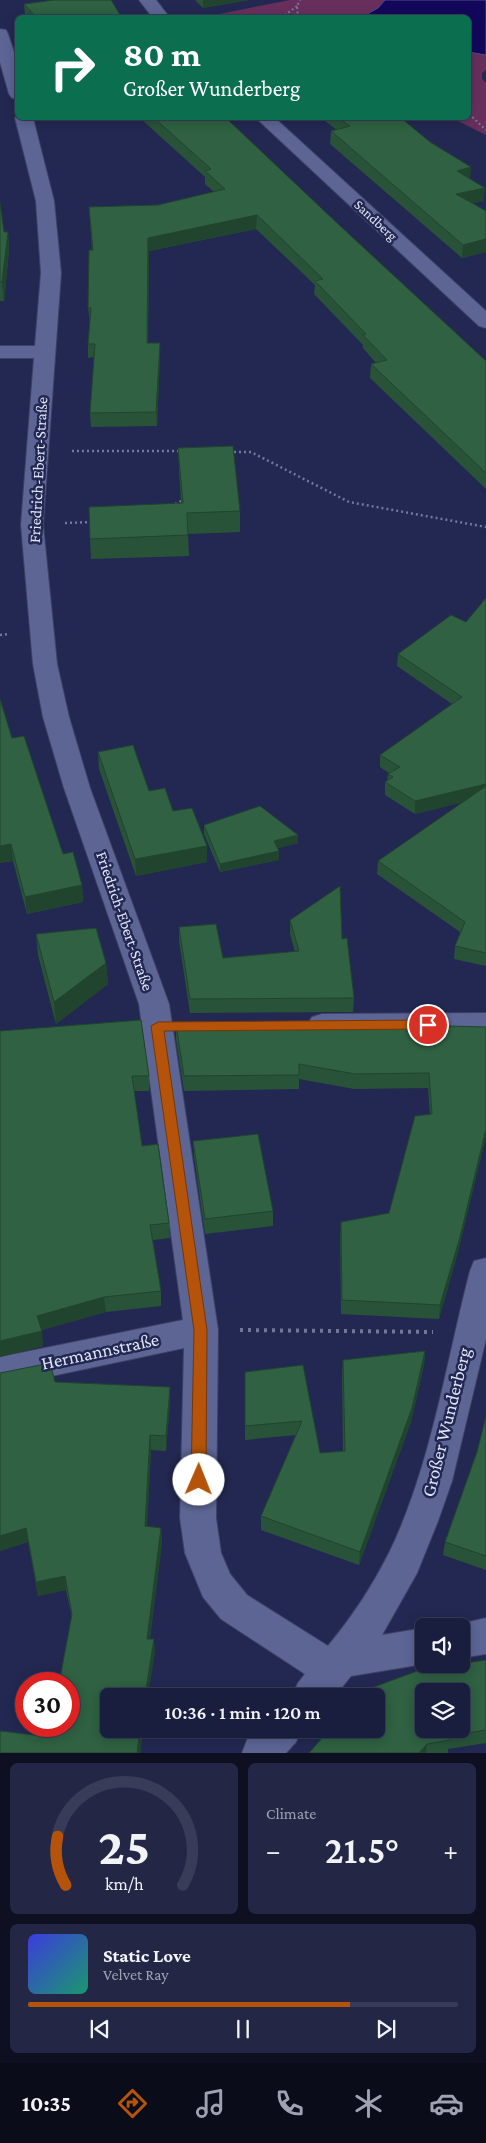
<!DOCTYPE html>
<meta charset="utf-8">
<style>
:root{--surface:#1a1e3e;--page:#232745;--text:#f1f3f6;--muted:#9fa2b0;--line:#383c58;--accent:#b45309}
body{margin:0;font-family:"Crimson Pro",serif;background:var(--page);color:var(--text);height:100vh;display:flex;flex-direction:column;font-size:19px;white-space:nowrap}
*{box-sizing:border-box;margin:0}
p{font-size:16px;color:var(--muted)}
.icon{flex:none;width:28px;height:28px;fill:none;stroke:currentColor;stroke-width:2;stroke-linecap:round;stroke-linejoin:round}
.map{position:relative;height:1753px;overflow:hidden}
.side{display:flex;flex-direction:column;gap:10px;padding:10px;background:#0e1022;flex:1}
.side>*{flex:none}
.hud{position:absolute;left:15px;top:15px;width:456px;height:105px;border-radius:8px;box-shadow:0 2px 12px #0003,0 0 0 1px var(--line);background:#0b6e4f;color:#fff;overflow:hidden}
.buttons{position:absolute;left:415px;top:1618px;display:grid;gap:10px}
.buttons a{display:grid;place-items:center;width:55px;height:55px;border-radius:8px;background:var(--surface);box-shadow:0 2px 12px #0003,0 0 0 1px var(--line);font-size:25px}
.speed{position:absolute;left:15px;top:1672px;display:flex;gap:10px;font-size:25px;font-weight:700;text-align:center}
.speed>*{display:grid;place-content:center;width:65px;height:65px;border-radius:50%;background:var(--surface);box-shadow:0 2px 12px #0003,0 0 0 1px var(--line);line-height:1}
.speed .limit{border:8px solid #d22;background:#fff;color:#111}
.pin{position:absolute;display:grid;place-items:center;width:42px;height:42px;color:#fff;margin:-21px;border:2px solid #fff;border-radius:50%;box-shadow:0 1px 5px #0007}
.me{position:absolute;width:55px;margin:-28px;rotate:1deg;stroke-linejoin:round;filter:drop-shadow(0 0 4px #0008)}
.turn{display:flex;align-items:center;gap:18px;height:105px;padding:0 25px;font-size:22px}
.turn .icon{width:65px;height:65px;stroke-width:2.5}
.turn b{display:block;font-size:35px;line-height:42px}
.big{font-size:38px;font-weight:600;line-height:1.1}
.side .widget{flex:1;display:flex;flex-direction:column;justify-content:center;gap:8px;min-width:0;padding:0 18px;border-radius:8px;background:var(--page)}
.side .dial{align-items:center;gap:0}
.dial svg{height:130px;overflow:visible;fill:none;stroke:var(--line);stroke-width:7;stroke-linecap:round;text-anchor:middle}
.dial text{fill:var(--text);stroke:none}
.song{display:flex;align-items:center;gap:15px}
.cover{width:60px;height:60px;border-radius:8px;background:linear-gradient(135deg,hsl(240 70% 55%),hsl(160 70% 35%))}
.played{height:5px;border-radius:2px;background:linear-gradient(90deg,var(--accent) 75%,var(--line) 75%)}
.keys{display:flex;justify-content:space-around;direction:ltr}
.heat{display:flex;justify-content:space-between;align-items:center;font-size:28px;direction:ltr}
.side .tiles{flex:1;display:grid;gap:10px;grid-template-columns:1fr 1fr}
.widget:last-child{grid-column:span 2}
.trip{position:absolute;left:100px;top:1688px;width:285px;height:50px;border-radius:8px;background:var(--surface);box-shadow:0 2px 12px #0003,0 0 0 1px var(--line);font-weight:600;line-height:50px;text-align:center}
.menu{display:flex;height:80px;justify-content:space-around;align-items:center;background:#0a0c19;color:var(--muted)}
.menu .icon{width:35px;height:35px}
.menu .selected{color:var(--accent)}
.menu b{font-size:22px;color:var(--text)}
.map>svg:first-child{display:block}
.green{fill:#682f5d}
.water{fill:#13075b;stroke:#504a8b}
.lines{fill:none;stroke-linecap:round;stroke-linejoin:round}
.minor-casing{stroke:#3f4265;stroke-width:2}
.secondary-casing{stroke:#3f4265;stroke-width:2}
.path-far2{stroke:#727899;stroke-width:2;stroke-dasharray:2 2.5;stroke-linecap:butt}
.path-far1{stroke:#727899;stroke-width:2.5;stroke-dasharray:2 3;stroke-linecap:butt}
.path{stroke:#727899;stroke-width:4;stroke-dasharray:3 5;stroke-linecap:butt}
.minor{fill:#5c6594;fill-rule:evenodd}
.secondary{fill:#5c6594;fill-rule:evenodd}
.wall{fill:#285339}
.shaded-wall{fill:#21442e}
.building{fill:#2f6142;stroke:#21442e;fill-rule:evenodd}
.route{fill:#b45309;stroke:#753606}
.labels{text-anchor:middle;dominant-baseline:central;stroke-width:5;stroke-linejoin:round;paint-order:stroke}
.far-street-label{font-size:14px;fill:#dfe5fa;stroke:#232852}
.street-label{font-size:16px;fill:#dfe5fa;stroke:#232852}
.near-street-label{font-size:19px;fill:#dfe5fa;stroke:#232852}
</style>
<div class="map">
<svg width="486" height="1753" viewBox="0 0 486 1753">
<rect width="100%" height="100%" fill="#232852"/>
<path class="green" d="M290 0H385L378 8 362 17 199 18Z
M469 52 486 55V70L482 73V79L486 83V135L452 118H469Z"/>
<path class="water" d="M385 0H486V55L469 52V18L362 17 378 8Z"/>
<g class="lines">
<defs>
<path id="minor" d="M0 29 6 30 8 34 18 64V99L12 98 9 94 0 62Z
M18 115V118H33L54 201 61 273 43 525 57 664 69 717 90 788 169 1004 218 1330 216 1518 221 1553 230 1574 247 1595 328 1646C352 1617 372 1587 389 1553 431 1467 446 1363 470 1271L474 1261 486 1258V1339L452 1481 438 1521 417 1573 382 1635 424 1628V1664L351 1676 335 1696H292L298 1683 305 1674 221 1619 203 1597 185 1553 180 1518 184 1348 0 1387V1357L183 1320 139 1004 64 788 43 717 33 664 21 525 34 358H0V346H35L41 273 36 201 15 118Z
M486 1013V1035L322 1036 312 1033 307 1025 312 1017 322 1014Z
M486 1618V1654L461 1658V1626H451Z
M257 1729H301L296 1742 286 1753H242L247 1740Z"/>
<path id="secondary" d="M139 0H156L170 18H153Z
M256 118H275L486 311V328L479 326Z"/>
</defs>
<use href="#minor" class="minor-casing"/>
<use href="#secondary" class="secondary-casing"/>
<path class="path-far2" d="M281 18 297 6
M298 18 297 6 300 0
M469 114 486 130"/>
<path class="path-far1" d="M72 451H180
M229 452H251L349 502 486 527
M175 504 181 501
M65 523 92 522
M0 635 9 634"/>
<path class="path" d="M240 1330 433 1332"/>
<use href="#minor" class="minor"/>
<use href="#secondary" class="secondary"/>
</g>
<path class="wall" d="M195 0H249L203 8Z
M24 4 122 18H26L25 16Z
M140 118H226L337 223 486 361V489L370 378 371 364 376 363 363 348V345L314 294 315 285 256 229 149 251 148 343H160V356L157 426 91 427 90 413 94 357 88 358V344L90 322 88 308 92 250 89 207 158 205 214 192 205 184V177Z
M321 118H401L470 178 484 201 473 203 486 211V252L462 258 330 144 331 131 337 130Z
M0 203 4 232H8L9 251 4 301H0Z
M178 448 240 511V532L188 534 189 556 91 559 90 539 181 503 179 468Z
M486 598V966L454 959 455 946 460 932 377 874 378 861 463 802 415 814 385 795V782L387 781 388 774 389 773 380 767V755L452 704 397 666 398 654 466 622Z
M0 699 12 738 63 854 82 885 83 902 27 914 13 861 0 863Z
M98 752 149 791 173 811 207 846V862L136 876 99 769Z
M204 825 298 835V843L278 848 279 860 220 872 204 834Z
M290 920 342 939 354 998 353 1012 190 1013 179 941V927L223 958 295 952 290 934Z
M36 934 106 963 108 984 56 1024 38 955Z
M176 1024 357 1025 449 1028 486 1027V1136L458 1252 439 1319 341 1314 340 1237 341 1222 389 1213 430 1114 428 1088 354 1089 299 1079V1089L184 1091 176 1039Z
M0 1031 149 1076V1091H134L142 1146 169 1223 170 1238 153 1240 161 1291V1306L106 1312 41 1330 43 1346 0 1357Z
M193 1141 273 1211V1226L205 1234 194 1156Z
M425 1351 424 1365 411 1422 359 1565 261 1530V1516L296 1435 245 1440V1372L303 1365 320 1453 343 1451 342 1375 343 1360Z
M0 1373 170 1402 166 1451 151 1450 147 1527 161 1528 162 1542 150 1639 155 1653 109 1729H143L140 1753 50 1737 72 1617 66 1590 38 1596 28 1542 0 1551Z
M486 1416V1570L443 1555 445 1542 477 1452Z
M486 1660V1743L448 1749V1753H309Z"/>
<path class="shaded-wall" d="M203 0H249L203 8Z
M471 167 470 180 457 171Z
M485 188 484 201 456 207V194Z
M257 215 256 229 149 251 147 356 148 238Z
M8 232 9 251 4 301 2 282Z
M486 239V252L462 258 463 245Z
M160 343V356L157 426 156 412Z
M486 784V797L415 814V801Z
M298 835V843L274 849V841Z
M11 844 13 861 0 863V846Z
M207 846V862L136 876 135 859Z
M279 851V860L220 872V864Z
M82 885 83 902 27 914 25 897Z
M106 963 108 984 56 1024 54 1002Z
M486 1129V1136L458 1252 439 1319 440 1305Z
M104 1297 106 1312 39 1331 37 1316Z
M42 1331 43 1346 0 1357V1341Z
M425 1351 424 1365 411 1422 359 1565 360 1552Z
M170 1387V1402L166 1451V1436Z
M150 1435 151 1450 146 1541 145 1526Z
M26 1528 28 1542 0 1551V1536Z
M161 1528 162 1542 148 1653 147 1639Z
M65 1576 66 1590 38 1596 36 1582Z
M154 1639 155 1653 148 1696H145Z
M140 1729H143L140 1753H137Z
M427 1744 426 1753H419Z"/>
<path class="building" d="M54 0H111L122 18H37L24 4Z
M154 118H226L337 223 486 361V473L371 364 387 360 363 335 366 334 315 281 323 279 257 215 148 238 147 343H160L156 412 90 413 95 344H88L91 308H88L89 250H93L89 207 158 205 225 189 205 171 211 169Z
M338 118H401L430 142 471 167 457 171 485 188 456 194 486 211V239L463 245 331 131 350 126Z
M0 203 4 232H8L2 282H0Z
M233 446 240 511 187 513 188 535 90 539 89 507 183 503 178 448Z
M486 598V784L415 801 385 782 393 777 388 774 400 767 380 755 462 697 398 654 451 615 466 622Z
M0 699 12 738 24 736 63 854 73 852 82 885 25 897 11 844 0 846Z
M133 745 149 791 165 788 173 811 192 808 207 846 135 859 98 752Z
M486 786V953L455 946 465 922 378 861Z
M260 806 298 835 274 841 279 851 220 864 204 825Z
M340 886 342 939 347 938 354 998 190 999 179 927 216 924 223 958 299 951 290 920Z
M96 928 106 963 54 1002 36 934Z
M141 1020 149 1076H132L142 1146 158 1144 169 1223 150 1225 161 1291 104 1297 37 1316 42 1331 0 1341V1031Z
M357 1023V1025L449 1028V1026L486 1027V1129L460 1237 440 1305 342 1300 341 1222 389 1213 415 1116 432 1114 429 1073 355 1074 299 1064V1075L184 1076 176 1024Z
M258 1134 273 1211 205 1219 193 1141Z
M425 1351 412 1408 360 1552 261 1516 302 1421 245 1426V1372L303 1365 320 1453 345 1451 343 1360Z
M50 1363 55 1382 170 1387 166 1436 150 1435 145 1526 161 1528 147 1639H154L145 1696H109V1729H140L137 1753H0V1732L1 1731 50 1737 52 1726H69V1684H59L72 1614 65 1576 36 1582 26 1528 0 1536V1373Z
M486 1416V1556L445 1542 477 1452Z
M486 1660V1730L448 1736 450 1740 427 1744 419 1753H309L330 1729H376V1696H359L363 1691 420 1670ZM424 1691H461V1729H424Z"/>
<path class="route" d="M428 1020 434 1025 428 1029 164 1031 207 1330 206 1480 204 1485 199 1487 193 1485 191 1480 194 1330 151 1026 158 1022Z"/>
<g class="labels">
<g class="far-street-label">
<text transform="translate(376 220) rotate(43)">Sandberg</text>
</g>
<g class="street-label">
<text transform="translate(38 470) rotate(-87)">Friedrich-Ebert-Straße</text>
<text transform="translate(125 921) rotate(71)">Friedrich-Ebert-Straße</text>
</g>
<g class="near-street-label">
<text transform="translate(100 1351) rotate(-12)">Hermannstraße</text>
<text transform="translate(446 1422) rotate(-76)">Großer Wunderberg</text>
</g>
</g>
</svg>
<div class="buttons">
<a><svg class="icon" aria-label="sound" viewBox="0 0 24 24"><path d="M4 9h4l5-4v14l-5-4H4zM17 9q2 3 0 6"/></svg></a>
<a><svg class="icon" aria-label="layers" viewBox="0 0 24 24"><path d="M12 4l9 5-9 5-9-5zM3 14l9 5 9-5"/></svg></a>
</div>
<div class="speed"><div class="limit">30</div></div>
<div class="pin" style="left:428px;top:1025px;background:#d93025"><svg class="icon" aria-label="arrive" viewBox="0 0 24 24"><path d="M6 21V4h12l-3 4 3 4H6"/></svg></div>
<svg class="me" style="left:199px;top:1480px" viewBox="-20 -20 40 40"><circle r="19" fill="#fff"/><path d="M0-13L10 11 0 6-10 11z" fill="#b45309"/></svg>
<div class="trip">10:36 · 1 min · 120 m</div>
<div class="hud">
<div class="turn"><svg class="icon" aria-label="right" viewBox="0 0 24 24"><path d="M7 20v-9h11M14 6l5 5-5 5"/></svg><div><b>80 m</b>Großer Wunderberg</div></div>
</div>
</div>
<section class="side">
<div class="tiles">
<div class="widget dial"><svg viewBox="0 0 100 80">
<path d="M14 69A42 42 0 1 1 86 69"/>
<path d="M14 69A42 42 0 0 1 9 39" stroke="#b45309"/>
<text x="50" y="56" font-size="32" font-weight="700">25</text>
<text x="50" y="72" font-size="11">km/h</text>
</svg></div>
<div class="widget"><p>Climate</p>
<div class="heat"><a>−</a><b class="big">21.5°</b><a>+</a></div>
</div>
<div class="widget">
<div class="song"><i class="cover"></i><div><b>Static Love</b><p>Velvet Ray</p></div></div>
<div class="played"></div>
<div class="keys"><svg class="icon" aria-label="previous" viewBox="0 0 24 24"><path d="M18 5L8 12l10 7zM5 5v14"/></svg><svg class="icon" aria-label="pause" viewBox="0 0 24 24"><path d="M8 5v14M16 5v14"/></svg><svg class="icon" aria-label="next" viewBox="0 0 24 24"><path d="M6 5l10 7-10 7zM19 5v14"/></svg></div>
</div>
</div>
</section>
<nav class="menu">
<b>10:35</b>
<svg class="icon selected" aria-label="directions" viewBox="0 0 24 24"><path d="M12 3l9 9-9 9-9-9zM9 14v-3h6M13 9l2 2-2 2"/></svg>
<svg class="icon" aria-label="music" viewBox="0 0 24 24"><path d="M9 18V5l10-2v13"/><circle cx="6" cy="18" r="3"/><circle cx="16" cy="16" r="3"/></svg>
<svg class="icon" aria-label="phone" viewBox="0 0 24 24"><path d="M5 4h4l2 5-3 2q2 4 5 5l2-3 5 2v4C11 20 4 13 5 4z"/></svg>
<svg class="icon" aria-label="climate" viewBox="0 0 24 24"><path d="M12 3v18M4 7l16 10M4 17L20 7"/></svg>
<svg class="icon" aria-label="car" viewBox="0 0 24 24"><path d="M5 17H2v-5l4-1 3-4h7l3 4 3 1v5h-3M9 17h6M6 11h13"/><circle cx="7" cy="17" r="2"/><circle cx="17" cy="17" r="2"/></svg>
</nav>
